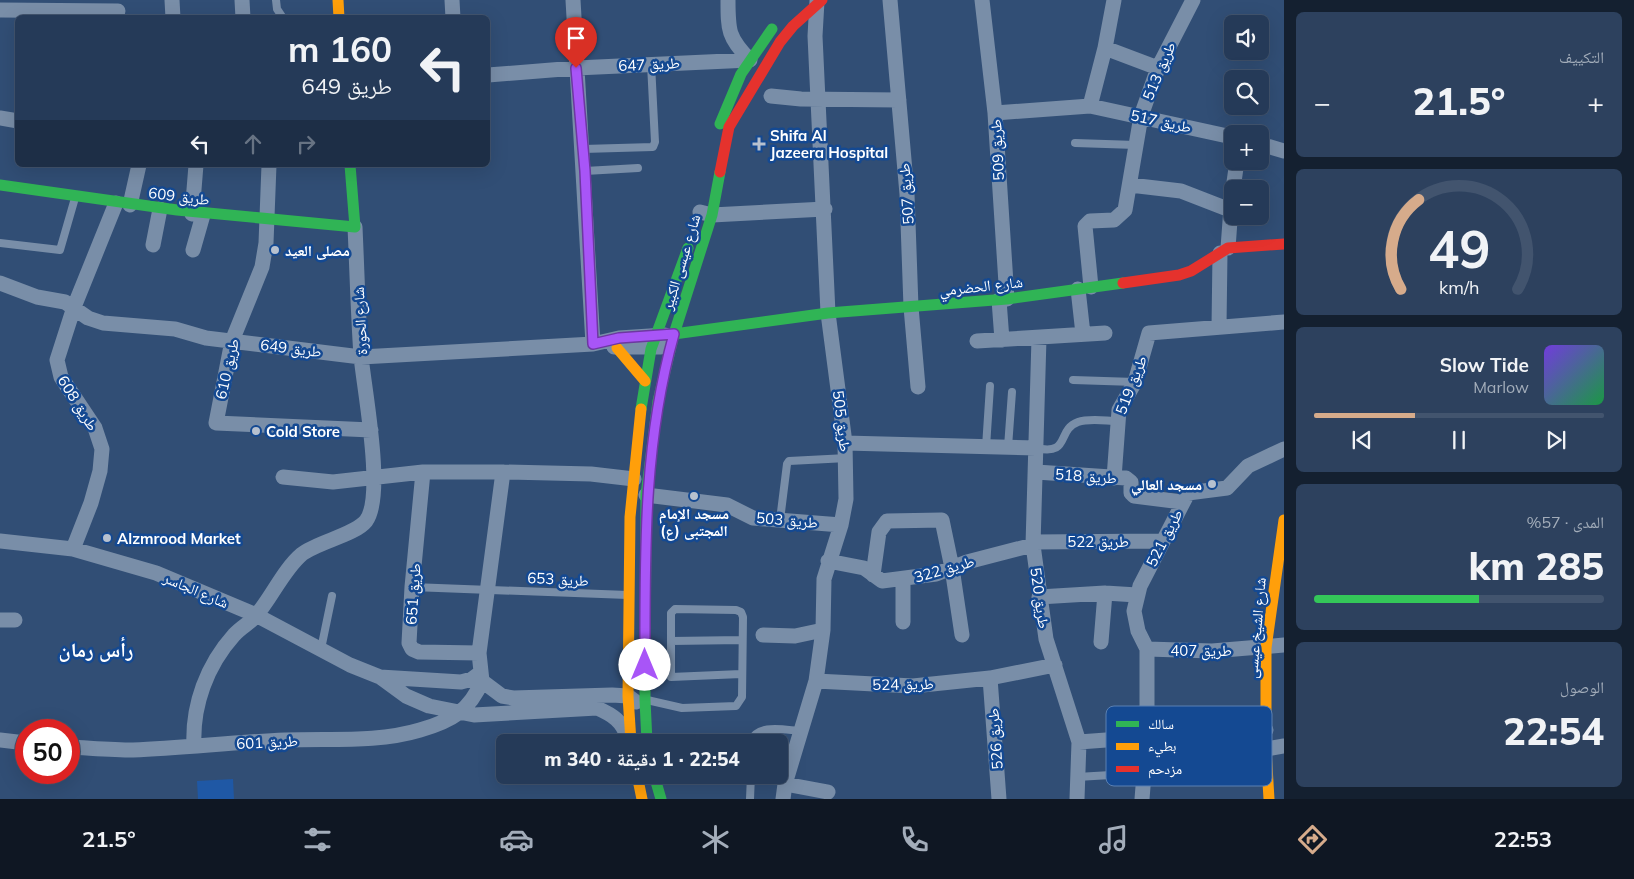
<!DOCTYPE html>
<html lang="ar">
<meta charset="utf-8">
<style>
:root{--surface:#253a58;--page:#2d415e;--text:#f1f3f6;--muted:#a3adba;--line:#42546e;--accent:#d6ab8b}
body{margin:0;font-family:Mulish,"Noto Naskh Arabic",sans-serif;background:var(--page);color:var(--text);direction:rtl;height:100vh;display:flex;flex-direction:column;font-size:19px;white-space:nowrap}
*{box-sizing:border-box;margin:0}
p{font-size:16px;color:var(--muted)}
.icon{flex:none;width:28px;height:28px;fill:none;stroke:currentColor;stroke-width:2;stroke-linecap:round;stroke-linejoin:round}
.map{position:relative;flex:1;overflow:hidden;direction:ltr}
.side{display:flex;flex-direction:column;gap:12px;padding:12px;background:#142030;width:350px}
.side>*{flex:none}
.hud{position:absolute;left:15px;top:15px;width:475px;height:152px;border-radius:8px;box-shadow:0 5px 20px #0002,0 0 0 1px var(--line);direction:rtl;background:#253a58;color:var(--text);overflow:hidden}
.buttons{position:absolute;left:1224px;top:15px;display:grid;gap:10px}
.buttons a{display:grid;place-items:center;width:45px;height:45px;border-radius:8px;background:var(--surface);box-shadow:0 5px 20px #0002,0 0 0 1px var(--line);font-size:25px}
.speed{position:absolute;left:15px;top:719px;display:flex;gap:10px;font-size:25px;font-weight:700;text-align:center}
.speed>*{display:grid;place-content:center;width:65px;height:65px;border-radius:50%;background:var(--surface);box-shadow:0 5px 20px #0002,0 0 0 1px var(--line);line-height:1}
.speed .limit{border:8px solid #d22;background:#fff;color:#111}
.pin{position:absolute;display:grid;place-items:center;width:42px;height:42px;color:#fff;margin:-51px -21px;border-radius:50% 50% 50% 0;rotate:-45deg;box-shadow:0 0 5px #0007}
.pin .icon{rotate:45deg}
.me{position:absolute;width:55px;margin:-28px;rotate:0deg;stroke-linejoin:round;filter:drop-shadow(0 0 4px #0008)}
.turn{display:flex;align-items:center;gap:18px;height:105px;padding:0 15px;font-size:22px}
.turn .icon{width:65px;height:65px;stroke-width:2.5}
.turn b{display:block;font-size:35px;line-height:42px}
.lanes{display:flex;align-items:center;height:48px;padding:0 15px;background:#0003;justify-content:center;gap:25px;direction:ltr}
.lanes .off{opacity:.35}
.big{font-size:38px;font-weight:800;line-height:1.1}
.side .widget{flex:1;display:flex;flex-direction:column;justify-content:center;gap:8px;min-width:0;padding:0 18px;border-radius:8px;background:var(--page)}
.side .dial{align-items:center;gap:0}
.dial svg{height:130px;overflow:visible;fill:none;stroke:var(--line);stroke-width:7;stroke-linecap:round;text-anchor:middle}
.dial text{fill:var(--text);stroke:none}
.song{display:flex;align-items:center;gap:15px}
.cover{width:60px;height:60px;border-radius:8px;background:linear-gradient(135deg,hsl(260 70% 55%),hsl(140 70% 35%))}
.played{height:5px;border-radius:2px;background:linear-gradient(90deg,var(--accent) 35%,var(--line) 35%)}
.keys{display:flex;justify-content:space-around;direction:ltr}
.heat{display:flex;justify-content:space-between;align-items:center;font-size:28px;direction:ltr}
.charge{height:8px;border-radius:4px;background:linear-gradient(90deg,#34c759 57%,var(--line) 0)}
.trip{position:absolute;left:496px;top:734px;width:292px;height:50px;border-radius:8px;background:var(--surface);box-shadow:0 5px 20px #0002,0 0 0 1px var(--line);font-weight:800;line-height:50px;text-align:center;direction:rtl}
.tab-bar{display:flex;height:80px;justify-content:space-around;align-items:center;background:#0f1723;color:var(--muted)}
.tab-bar .icon{width:35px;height:35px}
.tab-bar .current{color:var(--accent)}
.tab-bar b{font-size:22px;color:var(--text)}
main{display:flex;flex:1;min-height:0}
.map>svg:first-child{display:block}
.green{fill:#1f58a5}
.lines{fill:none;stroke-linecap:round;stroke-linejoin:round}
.lane{stroke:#798ea8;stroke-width:8}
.street{stroke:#798ea8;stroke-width:15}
.fast{stroke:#30b455;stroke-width:11}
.slow{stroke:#ff9f0a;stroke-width:11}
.jam{stroke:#e5322d;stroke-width:11}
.route-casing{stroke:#6d37a1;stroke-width:12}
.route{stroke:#a855f7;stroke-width:9}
.poi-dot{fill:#b7c1cf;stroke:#144992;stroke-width:2}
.labels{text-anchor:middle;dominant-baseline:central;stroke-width:5;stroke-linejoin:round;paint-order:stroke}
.street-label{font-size:15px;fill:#fff;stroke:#144992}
.poi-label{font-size:15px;font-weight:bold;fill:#fff;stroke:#144992;text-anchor:start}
.district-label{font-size:20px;font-weight:bold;fill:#fff;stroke:#144992}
.key{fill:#144992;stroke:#5a80b3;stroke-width:1}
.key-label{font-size:14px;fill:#fff}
</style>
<main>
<section class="side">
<div class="widget"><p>التكييف</p>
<div class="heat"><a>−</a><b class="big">21.5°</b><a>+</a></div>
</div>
<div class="widget dial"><svg viewBox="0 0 100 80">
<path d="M14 69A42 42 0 1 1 86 69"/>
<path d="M14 69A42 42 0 0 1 25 14" stroke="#d6ab8b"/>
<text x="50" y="56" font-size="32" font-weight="700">49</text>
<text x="50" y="72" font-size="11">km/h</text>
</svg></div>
<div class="widget">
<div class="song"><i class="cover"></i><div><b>Slow Tide</b><p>Marlow</p></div></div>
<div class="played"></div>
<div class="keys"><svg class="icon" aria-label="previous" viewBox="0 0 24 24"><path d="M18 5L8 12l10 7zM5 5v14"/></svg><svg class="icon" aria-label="pause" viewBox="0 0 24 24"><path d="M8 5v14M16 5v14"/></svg><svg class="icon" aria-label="next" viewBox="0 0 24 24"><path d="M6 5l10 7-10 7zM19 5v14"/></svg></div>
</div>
<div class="widget"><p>المدى · 57%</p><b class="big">285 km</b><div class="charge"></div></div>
<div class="widget"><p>الوصول</p><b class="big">22:54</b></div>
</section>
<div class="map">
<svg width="1284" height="799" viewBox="0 0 1284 799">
<rect width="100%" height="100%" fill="#314e75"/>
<path class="green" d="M233 779 234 799H198L197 781Z"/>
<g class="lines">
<path class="lane" d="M276 0 277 9 283 18
M1075 143 1136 145
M583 149 653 147 655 142 651 64
M585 171 638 168
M0 243 60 250 75 198
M1073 380 1135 382
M986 447 990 386
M1008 447 1012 392
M1036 448C1071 456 1056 430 1078 422 1089 418 1106 421 1118 421
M780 520 787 464 789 461 847 458
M412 587 628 595
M671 641 742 640
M321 649 332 596
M647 700 682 708 736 706 742 697 743 617 741 612 736 610 675 609 671 613V677L741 674
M673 738 752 737
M750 742C758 723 784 730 801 731
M1077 777 1145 773
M750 799 751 775"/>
<path class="street" d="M172 0 173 18
M242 0 243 18
M452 0 453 18
M573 0 593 344
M728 0C728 30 728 38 750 60
M890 0 907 194 911 307 918 387
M982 0 995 113 1007 299
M0 10 118 11
M1105 48 1158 68
M488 75 576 68 750 60
M771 96 801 99 899 100
M1090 106 1105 48 1114 0
M995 113 1090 106 1232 137
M0 118 18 121
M1260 144 1284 151
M269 165 266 243 262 267 232 341 216 423 371 430
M1130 185 1181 191 1230 210
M1233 189 1237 161
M130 205 139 165
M700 212 712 215 825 209
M192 214 196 165
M153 245 160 209
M1228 248 1232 194
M193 250 203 215
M0 283 37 297 65 302 88 318 103 323 175 329 206 338 361 357 593 344 619 338 665 335
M1091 287 1085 226 1090 221 1114 220 1125 210 1141 116 1158 68 1193 0
M1078 289 1083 334
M999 300 1002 340
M1219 327 1220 253
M1039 338 1033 545 1046 639 1079 742 1077 799
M977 341 1105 333
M614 347H661
M845 443 1036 448
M423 472 412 587 409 643 412 649 419 652 479 653
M503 472 479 653 482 681 502 696 513 698 612 695 628 696 636 702
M1036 472 1126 478 1131 482V493L1134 496 1182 502
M283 477 333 482 423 472H503L591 474 634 479
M1114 478 1119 410 1135 382 1149 333 1284 322
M646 495 727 505 753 518 841 525
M0 541 73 549 156 573 256 615 350 665 380 677 406 696 429 706 474 715 597 708C613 715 622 721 628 738
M1033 542 1163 541
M73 549 91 503 100 471 102 449 95 428 61 377 57 360 74 307 116 203
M828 561 864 568 882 581 936 574 967 562 1033 545
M873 575 879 532 887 521 942 520 952 568 962 635
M903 580V622
M1039 597 1105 593 1137 595
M0 620H15
M763 635 795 636 823 630
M1101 642 1105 593
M1147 649 1212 651 1284 645
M380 677 461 682 472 679 480 673
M990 678 999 799
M816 681 913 686 990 678 1055 665
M1147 725 1266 730
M0 740 26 743
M1079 742 1147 737
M194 746C192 705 207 665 234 635 240 628 248 624 254 618 271 599 283 570 302 554 317 542 355 535 366 521 385 496 364 389 361 356 358 313 357 270 355 227
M69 747C90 748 112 750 133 750 184 748 234 742 285 740 329 738 377 743 420 730 452 721 470 710 482 681
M1266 749 1284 746
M785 784 828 792
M783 799 785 784 816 681 823 630 824 579 841 525 846 499 845 443 828 313 815 36 817 1
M1142 799 1147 737V649L1138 631 1134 611 1140 586 1188 493 1227 488 1248 466 1284 449"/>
<path class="fast" d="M720 124 741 74 772 29
M0 185 177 210 355 227 350 165
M674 334 828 313 1007 299 1123 283
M641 409 651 349 688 248
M647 742 645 700 646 495 658 401 674 334 712 215 720 172
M654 775 661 799"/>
<path class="slow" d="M338 0 339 18
M617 348 645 381
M631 742 628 696 630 517 641 409
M637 775 642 799
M1269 799 1266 749V648L1284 520"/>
<path class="jam" d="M720 172 729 127 780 42 793 26 822 0
M1123 283 1179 275 1191 271 1228 248 1284 244"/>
</g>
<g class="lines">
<defs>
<path id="route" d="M576 68 585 171 593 344 619 338 674 334C643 445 645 552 645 665"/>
</defs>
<use href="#route" class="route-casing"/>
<use href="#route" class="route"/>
</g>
<g class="poi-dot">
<path d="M756.5 136.5h5v5h5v5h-5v5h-5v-5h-5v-5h5z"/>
<circle cx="275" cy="250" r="5"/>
<circle cx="256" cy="431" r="5"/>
<circle cx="1212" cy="484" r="5"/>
<circle cx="694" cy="496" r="5"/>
<circle cx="107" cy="538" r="5"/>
</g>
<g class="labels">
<g class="street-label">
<text transform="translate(649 64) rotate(-3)">طريق 647</text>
<text transform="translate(1159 71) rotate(-67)">طريق 513</text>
<text transform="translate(1161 121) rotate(12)">طريق 517</text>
<text transform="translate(997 150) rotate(-93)">طريق 509</text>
<text transform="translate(906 194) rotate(-94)">طريق 507</text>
<text transform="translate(179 196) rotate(7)">طريق 609</text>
<text transform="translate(681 262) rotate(-73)">شارع عيسى الكبير</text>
<text transform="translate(981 286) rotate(-6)">شارع الحضرمي</text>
<text transform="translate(360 321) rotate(-93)">شارع الحورة</text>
<text transform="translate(291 348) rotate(7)">طريق 649</text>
<text transform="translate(227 369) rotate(-77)">طريق 610</text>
<text transform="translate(1131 385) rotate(-69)">طريق 519</text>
<text transform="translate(78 403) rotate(58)">طريق 608</text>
<text transform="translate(842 421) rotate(83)">طريق 505</text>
<text transform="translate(1086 476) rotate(4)">طريق 518</text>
<text transform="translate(787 520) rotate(5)">طريق 503</text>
<text transform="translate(1164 538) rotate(-63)">طريق 521</text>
<text x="1098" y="541">طريق 522</text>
<text transform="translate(944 569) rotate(-16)">طريق 322</text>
<text transform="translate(558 579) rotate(3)">طريق 653</text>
<text transform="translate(196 590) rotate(23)">شارع الجاسر</text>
<text transform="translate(413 594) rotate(-86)">طريق 651</text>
<text transform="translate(1040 598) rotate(82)">طريق 520</text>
<text transform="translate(1256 628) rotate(-85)">شارع الشيخ عيسى</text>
<text x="1201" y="650">طريق 407</text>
<text transform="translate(903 684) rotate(-1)">طريق 524</text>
<text transform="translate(995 739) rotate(-94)">طريق 526</text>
<text transform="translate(267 742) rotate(-3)">طريق 601</text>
</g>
<g class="poi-label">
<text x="770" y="135">Shifa Al<tspan x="770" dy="17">Jazeera Hospital</tspan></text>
<text x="285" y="250">مصلى العيد</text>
<text x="266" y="431">Cold Store</text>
<text x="1202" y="484" text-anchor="end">مسجد العالي</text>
<text x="694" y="513" text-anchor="middle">مسجد الإمام<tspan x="694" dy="17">المجتبى (ع)</tspan></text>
<text x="117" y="538">Alzmrood Market</text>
</g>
<g class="district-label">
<text x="96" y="649">رأس رمان</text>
</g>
</g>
<rect x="1106" y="706" width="166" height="80" rx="8" class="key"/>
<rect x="1116" y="721" width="23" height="6" fill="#30b455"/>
<rect x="1116" y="743" width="23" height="7" fill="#ff9f0a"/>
<rect x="1116" y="766" width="23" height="6" fill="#e5322d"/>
<g class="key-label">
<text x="1148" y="729">سالك</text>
<text x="1148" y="751">بطيء</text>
<text x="1148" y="774">مزدحم</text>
</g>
</svg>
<div class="buttons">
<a><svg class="icon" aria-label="sound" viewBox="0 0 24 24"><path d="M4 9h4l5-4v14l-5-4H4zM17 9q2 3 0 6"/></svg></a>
<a><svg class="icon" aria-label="search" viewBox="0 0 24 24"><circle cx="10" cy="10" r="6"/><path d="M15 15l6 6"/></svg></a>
<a>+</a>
<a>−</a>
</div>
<div class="speed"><div class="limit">50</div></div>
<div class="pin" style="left:576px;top:68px;background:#d93025"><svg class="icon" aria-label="arrive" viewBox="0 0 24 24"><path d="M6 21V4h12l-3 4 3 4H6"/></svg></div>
<svg class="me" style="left:645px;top:665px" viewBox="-20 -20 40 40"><circle r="19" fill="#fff"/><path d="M0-13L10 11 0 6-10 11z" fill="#a855f7"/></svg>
<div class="trip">22:54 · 1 دقيقة · 340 m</div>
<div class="hud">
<div class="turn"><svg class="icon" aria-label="left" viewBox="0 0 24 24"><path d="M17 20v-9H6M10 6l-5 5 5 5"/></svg><div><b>160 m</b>طريق 649</div></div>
<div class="lanes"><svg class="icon" aria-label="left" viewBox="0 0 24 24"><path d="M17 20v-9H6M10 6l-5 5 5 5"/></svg><svg class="icon off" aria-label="ahead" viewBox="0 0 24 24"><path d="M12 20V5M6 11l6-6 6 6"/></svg><svg class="icon off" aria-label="right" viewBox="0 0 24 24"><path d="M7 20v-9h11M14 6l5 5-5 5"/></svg></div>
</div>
</div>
</main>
<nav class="tab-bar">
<b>22:53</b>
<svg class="icon current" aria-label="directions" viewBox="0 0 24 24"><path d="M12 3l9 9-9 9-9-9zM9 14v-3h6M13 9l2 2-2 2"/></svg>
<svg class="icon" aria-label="music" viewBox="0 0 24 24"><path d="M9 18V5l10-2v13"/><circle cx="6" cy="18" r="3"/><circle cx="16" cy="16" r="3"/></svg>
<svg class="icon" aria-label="phone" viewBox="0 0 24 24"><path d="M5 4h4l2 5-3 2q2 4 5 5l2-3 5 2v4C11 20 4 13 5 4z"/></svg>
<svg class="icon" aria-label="climate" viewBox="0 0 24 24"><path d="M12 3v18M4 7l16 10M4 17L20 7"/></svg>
<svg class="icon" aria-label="car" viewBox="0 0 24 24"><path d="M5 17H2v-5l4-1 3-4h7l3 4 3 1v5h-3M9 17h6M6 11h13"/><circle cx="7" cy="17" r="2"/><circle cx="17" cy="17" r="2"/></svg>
<svg class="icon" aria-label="filters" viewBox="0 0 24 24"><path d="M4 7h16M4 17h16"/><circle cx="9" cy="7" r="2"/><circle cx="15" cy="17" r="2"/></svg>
<b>21.5°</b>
</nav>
